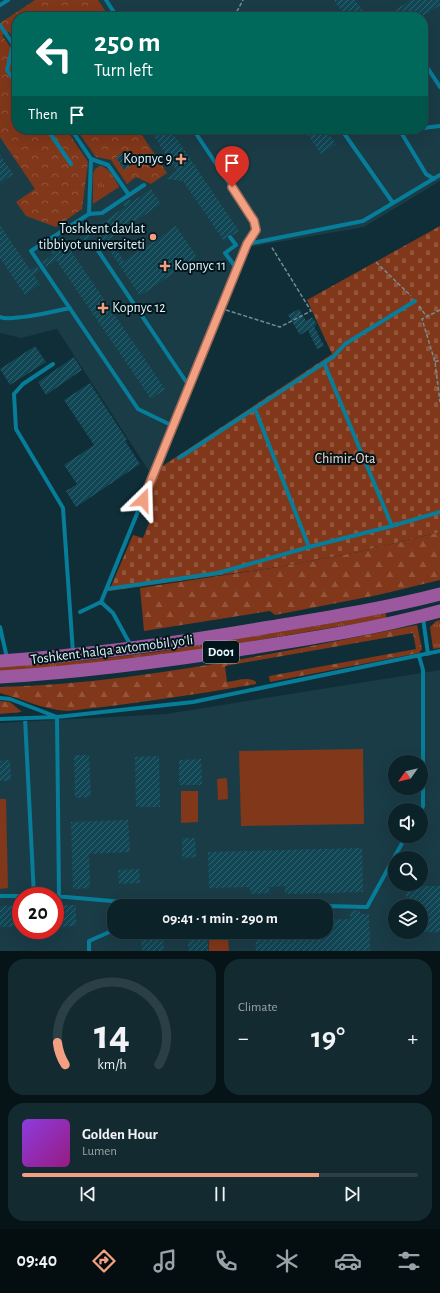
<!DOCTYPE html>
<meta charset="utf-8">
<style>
:root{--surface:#0b2229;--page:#142a31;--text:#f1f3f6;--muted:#9aa4a8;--line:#2b3f46;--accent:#f2a081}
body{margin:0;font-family:"Alegreya Sans",sans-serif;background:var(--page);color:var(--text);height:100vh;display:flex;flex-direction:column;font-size:15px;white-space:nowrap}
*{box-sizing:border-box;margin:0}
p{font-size:13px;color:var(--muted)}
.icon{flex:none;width:22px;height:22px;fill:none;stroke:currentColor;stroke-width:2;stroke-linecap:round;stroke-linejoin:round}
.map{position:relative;height:951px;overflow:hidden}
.side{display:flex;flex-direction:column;gap:8px;padding:8px;background:#061317;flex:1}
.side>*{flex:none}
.guide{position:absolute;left:12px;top:12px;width:416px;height:122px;border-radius:16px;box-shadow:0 4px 16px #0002,0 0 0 1px var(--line);background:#00695c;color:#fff;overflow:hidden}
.needle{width:26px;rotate:236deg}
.buttons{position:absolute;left:388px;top:755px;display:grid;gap:8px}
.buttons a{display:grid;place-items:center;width:40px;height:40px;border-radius:50%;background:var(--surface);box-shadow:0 4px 16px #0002,0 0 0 1px var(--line);font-size:20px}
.speed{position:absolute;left:12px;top:887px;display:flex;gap:8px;font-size:20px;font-weight:700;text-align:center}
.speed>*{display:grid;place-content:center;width:52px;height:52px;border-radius:50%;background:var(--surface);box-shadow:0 4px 16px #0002,0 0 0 1px var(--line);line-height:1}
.speed .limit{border:6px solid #d22;background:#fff;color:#111}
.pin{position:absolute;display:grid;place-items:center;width:34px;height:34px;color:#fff;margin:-41px -17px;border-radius:50% 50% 50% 0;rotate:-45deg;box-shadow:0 0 4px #0007}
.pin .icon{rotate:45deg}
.me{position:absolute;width:44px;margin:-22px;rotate:22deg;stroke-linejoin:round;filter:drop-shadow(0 0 3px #0008)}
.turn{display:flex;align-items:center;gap:14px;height:84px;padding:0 16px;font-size:18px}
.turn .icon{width:52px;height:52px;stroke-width:2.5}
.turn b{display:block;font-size:28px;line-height:34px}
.then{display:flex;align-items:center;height:38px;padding:0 16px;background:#0003;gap:8px;font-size:15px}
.big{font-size:30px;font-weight:600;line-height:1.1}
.side .widget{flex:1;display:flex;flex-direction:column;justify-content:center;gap:6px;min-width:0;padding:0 14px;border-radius:16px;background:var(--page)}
.side .dial{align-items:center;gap:0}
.dial svg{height:104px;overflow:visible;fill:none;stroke:var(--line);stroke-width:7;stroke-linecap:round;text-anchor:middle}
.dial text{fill:var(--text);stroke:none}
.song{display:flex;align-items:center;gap:12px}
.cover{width:48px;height:48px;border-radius:6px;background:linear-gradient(135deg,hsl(270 70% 55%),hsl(310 70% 35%))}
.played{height:4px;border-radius:2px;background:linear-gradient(90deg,var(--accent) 75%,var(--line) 75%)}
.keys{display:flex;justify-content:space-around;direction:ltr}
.heat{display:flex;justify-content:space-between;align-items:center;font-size:22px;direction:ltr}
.side .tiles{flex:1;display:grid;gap:8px;grid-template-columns:1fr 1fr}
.widget:last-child{grid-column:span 2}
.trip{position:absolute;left:107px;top:899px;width:226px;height:40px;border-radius:16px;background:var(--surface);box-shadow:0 4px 16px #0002,0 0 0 1px var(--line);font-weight:600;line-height:40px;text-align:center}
.dock{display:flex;height:64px;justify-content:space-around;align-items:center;background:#040e10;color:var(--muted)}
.dock .icon{width:28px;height:28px}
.dock .current{color:var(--accent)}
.dock b{font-size:18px;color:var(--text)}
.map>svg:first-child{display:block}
.built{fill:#1a3c47;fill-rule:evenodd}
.grass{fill:url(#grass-tufts)}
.forest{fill:url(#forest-firs)}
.cemetery{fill:url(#cemetery-stones)}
.park{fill:url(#park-crowns)}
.garden{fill:#813719}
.building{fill:url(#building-hatch)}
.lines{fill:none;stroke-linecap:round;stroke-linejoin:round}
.path{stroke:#748d94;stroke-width:1.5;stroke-dasharray:4 2;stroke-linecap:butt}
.service{stroke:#077d99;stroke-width:4}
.trunk{stroke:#9c589e;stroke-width:13}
.route-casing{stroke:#9d6854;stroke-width:10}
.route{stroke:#f2a081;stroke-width:7}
.poi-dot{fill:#f2a081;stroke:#02151b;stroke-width:1.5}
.labels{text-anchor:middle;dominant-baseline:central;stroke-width:4;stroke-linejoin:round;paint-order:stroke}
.shield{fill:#02151b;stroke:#a1b2b8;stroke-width:1}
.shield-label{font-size:13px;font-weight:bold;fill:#e5f6fc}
.poi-label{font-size:14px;fill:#e5f6fc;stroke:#02151b;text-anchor:end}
.park-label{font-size:14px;fill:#f7dad0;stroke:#02151b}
.street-label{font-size:14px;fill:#e5f6fc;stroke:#02151b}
</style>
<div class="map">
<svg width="440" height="951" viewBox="0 0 440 951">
<defs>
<pattern id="grass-tufts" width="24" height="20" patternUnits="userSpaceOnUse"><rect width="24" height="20" fill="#813719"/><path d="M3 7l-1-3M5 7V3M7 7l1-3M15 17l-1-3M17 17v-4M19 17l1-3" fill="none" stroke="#93553b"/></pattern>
<pattern id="forest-firs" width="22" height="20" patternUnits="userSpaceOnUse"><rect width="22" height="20" fill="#813719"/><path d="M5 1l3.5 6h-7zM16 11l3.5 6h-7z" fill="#93553b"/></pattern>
<pattern id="cemetery-stones" width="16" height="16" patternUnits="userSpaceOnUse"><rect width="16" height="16" fill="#813719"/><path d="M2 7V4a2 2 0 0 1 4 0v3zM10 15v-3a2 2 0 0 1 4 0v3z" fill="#93553b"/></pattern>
<pattern id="park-crowns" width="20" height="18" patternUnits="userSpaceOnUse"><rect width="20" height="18" fill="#813719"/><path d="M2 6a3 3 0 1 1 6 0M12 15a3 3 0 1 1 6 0" fill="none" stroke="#93553b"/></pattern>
<pattern id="building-hatch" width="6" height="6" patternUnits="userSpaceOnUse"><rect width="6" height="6" fill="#114655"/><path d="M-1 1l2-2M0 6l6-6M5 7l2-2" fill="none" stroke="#34616e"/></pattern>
</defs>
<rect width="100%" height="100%" fill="#0f2e37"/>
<path class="built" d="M0 0H440V181L364 227 250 247 154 479 57 329 21 338 0 333ZM17 17H423V129H17Z
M440 670V951H0V723L166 714ZM395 762H421V788H395ZM395 810H421V836H395ZM395 858H421V884H395ZM21 896H55V930H21ZM114 906H326V932H114ZM395 906H421V932H395Z"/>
<path class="grass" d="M100 166C110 168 114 178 119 187L93 204V174L95 169Z
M386 613V618L354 624 158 657 0 672V667L90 660 157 652 321 625Z
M440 620V648L433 649 430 627 436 621Z"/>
<path class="forest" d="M440 532V580L378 595 275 615 270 611 144 631 140 588 278 567 358 552Z
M417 625 422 649 419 653 270 682 269 676 416 649 413 633 225 666 227 682C236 681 249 676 256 682V684C194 695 131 704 68 711 44 710 23 699 0 693V687C141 683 279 652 417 625Z
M0 701 10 702 22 712 0 714Z"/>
<path class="cemetery" d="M440 226V532L358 552 278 567 109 591 133 535 143 538 151 518 141 514 161 467 332 354 307 300Z"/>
<path class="park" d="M35 0H98L109 17H17V44L9 32 2 35 17 57V129H66L88 162 82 209 56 227 26 216 16 202 35 189 0 137V23Z
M76 129H138L167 173 151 184 136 177 127 184 111 160 96 157Z"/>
<path class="garden" d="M363 749 364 824 241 826 239 751Z
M227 778 228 799 218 800 217 779Z
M181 791H198V822L181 823Z
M0 799H6L8 888 0 889Z
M228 939 229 951H209V940Z"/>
<path class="building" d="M334 0H355L367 17H345Z
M411 0H440V5L422 17H411L408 12 401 17H385Z
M149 129H170L239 231 233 235 228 234 227 239 224 241 183 181 165 179 177 171Z
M304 129H326L336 144 321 154Z
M123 152 132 164 124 170 116 158Z
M0 155 13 174 0 184Z
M151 189 161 204 109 239 124 261 176 226 197 257 140 296 98 233 71 251 165 389 151 399 56 260 46 267 42 262 53 255 47 246 62 236 68 246 125 207 122 204 129 199 132 202Z
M0 225 30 270 37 266 40 271 34 275 40 284 25 295 0 258Z
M299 309 306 321 312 317 317 324 314 326 324 346 317 349 308 330 300 335 288 315Z
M35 346 46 362 10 385 0 369Z
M74 357 82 370 46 395 38 382Z
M90 383 127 440 125 441 140 464 76 507 66 491 77 484 64 465 94 445 64 400Z
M74 755H89L91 797 75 798Z
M159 756 160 807H136L135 757Z
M201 759 202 785H179V760Z
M10 760 11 781H0V761Z
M128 820 130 852 89 854 90 888 73 889 71 822Z
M182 838H195L196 857 182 858Z
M362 848 363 892 285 894V886L269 887 270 893 250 894V887L209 888 208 852Z
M139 869 140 883 119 884 118 870Z
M406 886H440V932H421V906H406Z
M21 905V927H0V906Z
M55 905H76V926L55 927Z
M360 910V914H369L370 951H256L255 932H326V920L350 919V911Z
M163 938 164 951H142L141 939Z
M208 938V951H188V939Z"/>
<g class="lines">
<path class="path" d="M234 17 243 0
M326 17 335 11
M376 262 411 296
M419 306 427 317
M226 310 280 327 311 311 271 246
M440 310 422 319 435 362 440 402
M435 362 440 360"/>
<path class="service" d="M106 0 117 17
M0 5 8 0
M0 25 17 50
M13 45 7 70 17 85
M423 61 440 87
M423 128 440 126
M47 129 71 164
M71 129 91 159 108 165 129 195
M341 129 393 203
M399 129 426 174 434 179
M144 185 102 213 89 214 31 251 138 409 173 426
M89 214 91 159
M230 237 236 245 225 253 237 269
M247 244 363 221 440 175
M97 249 189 386
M0 317C11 322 56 311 70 308
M324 363 392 526
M53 364 23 384 14 394 16 429 63 508 73 653
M255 409 309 547
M179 458 333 357 345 344 415 301
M107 589 218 573 309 547 392 526 440 512
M101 602 113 613 131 646
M80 612 101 602 247 244 256 230 254 221 193 129
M423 618 428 654
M0 627 7 658
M419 656 423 670V806L421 810
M0 698 10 699 57 717 193 702 440 651
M25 718 34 896
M0 719 57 717 59 896
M0 896H21
M55 896 168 906
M167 906H282
M326 906 367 907 406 836
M89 951V941L114 930"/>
<path class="trunk" d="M0 661C89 655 177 643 264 628 323 618 382 609 440 594
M0 677C84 672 167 661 250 648 314 638 378 628 440 611"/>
</g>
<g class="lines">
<defs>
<path id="route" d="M143 500 247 244 256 230 254 221 232 187"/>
</defs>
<use href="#route" class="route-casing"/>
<use href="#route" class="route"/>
</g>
<g class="poi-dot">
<path d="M179 153h4v4h4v4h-4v4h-4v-4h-4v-4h4z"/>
<circle cx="153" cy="237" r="4"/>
<path d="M163 260h4v4h4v4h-4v4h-4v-4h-4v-4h4z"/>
<path d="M101 302h4v4h4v4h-4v4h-4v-4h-4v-4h4z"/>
</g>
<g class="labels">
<rect class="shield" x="203" y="641" width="36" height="22" rx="3"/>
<g class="shield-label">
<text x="221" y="652">D001</text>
</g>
<g class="poi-label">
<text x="172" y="159">Корпус 9</text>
<text x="145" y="229">Toshkent davlat<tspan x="145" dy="16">tibbiyot universiteti</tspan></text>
<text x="174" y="266" text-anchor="start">Корпус 11</text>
<text x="112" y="308" text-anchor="start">Корпус 12</text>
</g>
<g class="park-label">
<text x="345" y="459">Chimir-Ota</text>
</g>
<g class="street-label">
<text transform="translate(112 650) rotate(-7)">Toshkent halqa avtomobil yo'li</text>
</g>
</g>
</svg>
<div class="buttons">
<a><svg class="needle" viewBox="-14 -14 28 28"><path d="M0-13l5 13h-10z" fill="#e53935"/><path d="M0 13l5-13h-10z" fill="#9aa4a8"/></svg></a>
<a><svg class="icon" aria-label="sound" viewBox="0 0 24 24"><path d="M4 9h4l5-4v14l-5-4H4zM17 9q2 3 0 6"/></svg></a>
<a><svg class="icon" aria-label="search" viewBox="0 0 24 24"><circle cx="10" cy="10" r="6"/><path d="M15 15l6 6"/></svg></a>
<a><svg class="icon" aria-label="layers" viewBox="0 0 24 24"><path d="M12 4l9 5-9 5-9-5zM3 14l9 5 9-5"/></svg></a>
</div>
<div class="speed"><div class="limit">20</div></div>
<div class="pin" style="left:232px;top:187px;background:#d93025"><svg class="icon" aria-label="arrive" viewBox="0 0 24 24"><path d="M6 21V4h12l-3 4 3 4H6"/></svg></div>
<svg class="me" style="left:143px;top:500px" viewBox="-20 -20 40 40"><path d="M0-17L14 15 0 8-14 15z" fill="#f2a081" stroke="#fff" stroke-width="4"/></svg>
<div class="trip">09:41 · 1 min · 290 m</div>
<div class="guide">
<div class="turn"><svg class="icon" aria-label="left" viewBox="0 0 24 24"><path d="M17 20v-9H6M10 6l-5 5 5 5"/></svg><div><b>250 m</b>Turn left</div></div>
<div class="then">Then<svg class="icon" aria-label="arrive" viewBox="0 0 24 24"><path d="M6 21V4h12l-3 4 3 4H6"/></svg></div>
</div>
</div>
<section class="side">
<div class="tiles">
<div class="widget dial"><svg viewBox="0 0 100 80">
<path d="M14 69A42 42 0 1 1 86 69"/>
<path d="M14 69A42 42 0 0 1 8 52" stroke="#f2a081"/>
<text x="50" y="56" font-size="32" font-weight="700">14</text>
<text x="50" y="72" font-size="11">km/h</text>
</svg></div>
<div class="widget"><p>Climate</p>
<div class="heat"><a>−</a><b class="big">19°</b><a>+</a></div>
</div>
<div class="widget">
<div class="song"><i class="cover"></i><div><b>Golden Hour</b><p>Lumen</p></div></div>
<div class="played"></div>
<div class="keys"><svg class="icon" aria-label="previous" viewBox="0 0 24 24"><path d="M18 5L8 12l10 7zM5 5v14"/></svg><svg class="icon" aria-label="pause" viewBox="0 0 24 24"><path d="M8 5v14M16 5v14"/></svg><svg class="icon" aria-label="next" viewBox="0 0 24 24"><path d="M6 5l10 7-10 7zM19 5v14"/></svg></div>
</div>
</div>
</section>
<nav class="dock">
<b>09:40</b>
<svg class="icon current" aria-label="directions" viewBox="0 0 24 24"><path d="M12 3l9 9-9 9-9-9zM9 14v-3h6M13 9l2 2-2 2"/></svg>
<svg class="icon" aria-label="music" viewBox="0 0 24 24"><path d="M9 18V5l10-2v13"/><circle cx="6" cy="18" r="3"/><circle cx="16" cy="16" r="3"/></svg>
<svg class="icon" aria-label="phone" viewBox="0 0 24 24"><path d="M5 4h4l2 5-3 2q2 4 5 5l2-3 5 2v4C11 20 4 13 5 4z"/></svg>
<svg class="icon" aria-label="climate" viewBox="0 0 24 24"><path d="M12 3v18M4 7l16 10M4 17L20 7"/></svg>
<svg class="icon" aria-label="car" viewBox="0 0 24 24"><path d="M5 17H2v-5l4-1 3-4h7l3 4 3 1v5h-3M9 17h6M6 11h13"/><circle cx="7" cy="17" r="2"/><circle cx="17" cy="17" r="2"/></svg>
<svg class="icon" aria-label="filters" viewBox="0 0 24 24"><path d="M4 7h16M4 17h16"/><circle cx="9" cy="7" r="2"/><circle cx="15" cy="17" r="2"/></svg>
</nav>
